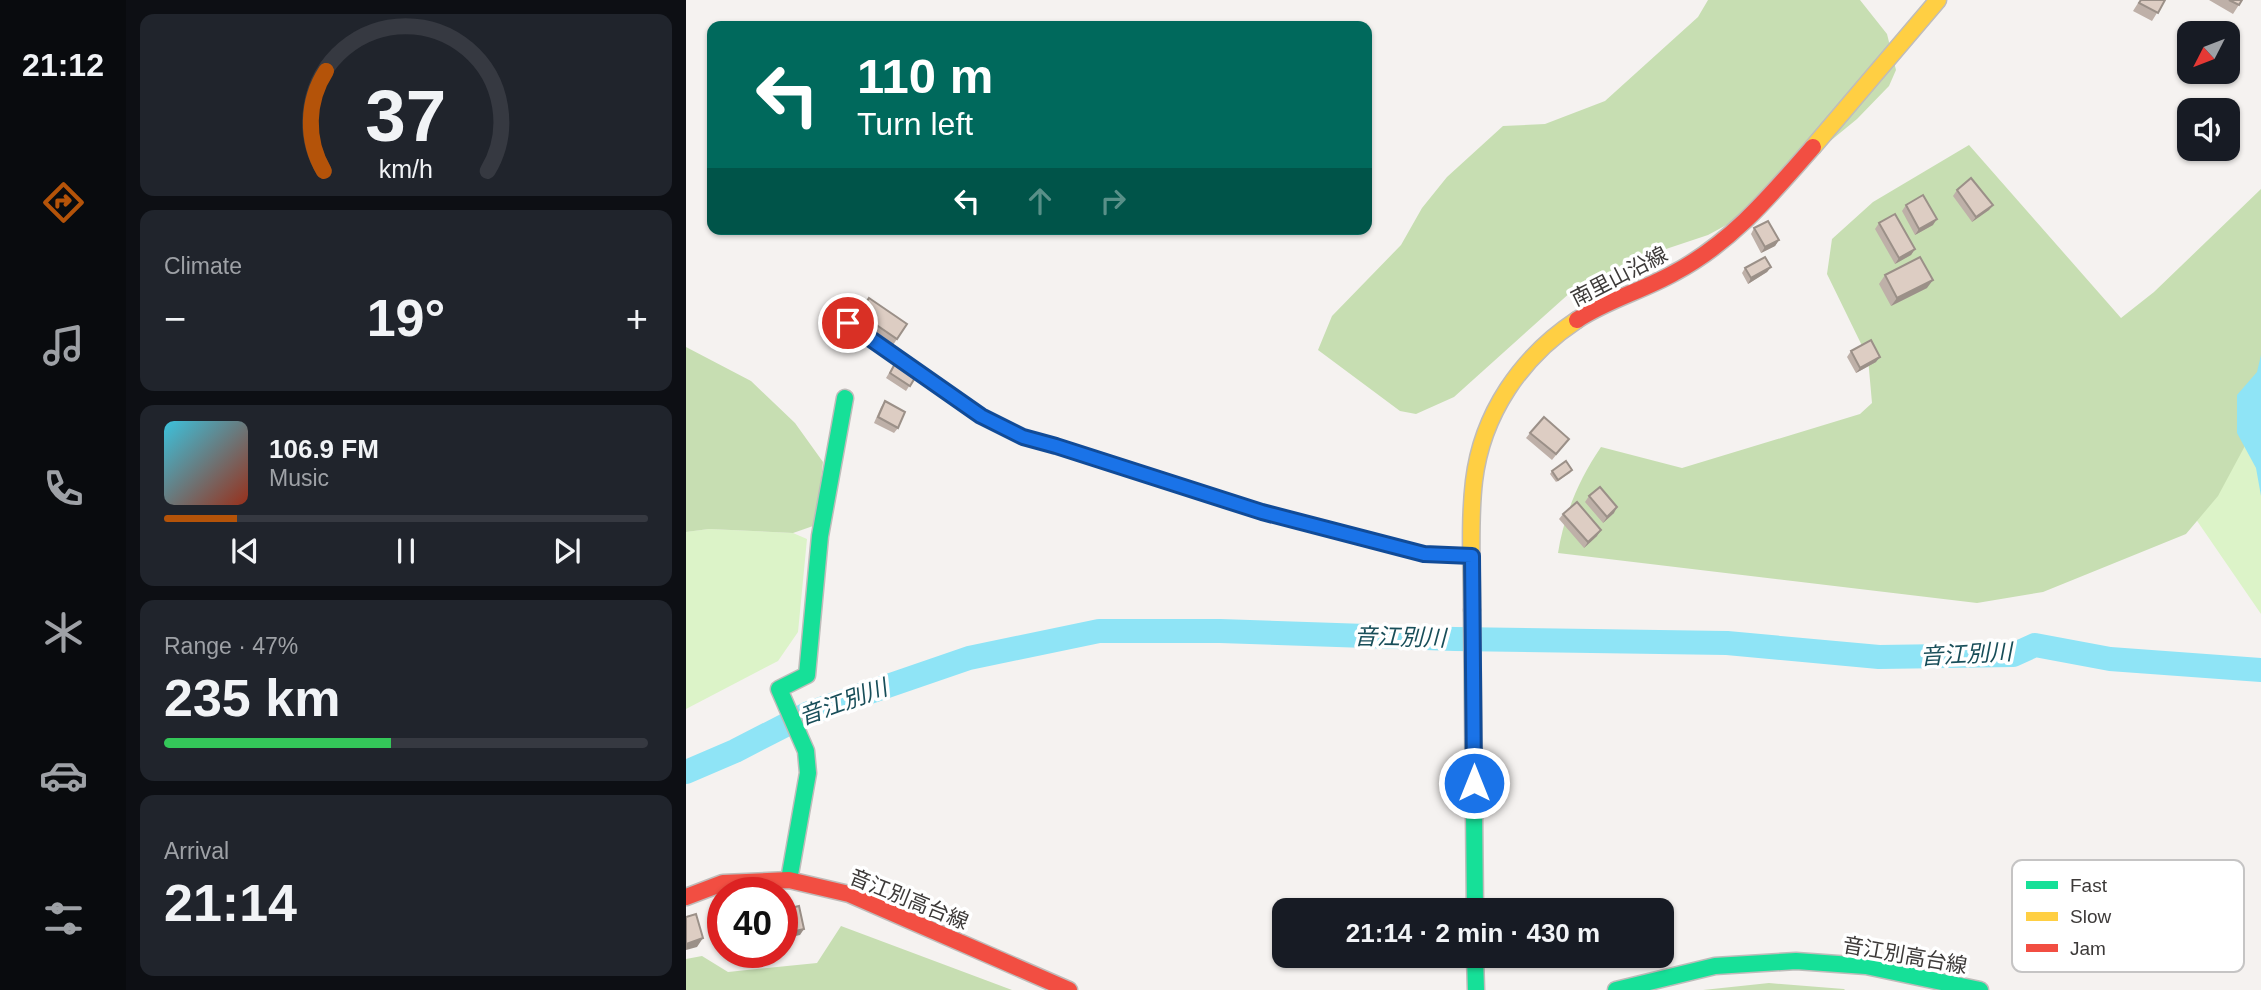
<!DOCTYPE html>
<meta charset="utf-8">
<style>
:root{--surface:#171b24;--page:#20242c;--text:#f1f3f6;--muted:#9ea1a6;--line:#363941;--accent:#b45309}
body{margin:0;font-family:Arial,"Noto Sans JP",sans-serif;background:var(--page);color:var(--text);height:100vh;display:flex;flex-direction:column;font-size:26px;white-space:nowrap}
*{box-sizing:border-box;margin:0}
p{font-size:23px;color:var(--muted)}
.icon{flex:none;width:38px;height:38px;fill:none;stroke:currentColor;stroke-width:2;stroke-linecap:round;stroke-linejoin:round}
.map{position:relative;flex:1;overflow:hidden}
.side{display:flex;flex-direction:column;gap:14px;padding:14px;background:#0d0f14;width:560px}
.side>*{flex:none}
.banner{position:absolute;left:21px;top:21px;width:665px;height:214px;border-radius:14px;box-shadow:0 2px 5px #0004;background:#00695c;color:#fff;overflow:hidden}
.needle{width:46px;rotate:228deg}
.buttons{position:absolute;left:1491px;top:21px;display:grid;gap:14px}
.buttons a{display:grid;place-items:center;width:63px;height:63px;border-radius:14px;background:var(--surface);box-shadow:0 2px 5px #0004;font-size:35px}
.speed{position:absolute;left:21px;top:877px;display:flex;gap:14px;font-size:35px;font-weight:700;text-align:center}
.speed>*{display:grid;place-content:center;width:91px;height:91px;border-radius:50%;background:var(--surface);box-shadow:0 2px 5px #0004;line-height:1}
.speed .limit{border:10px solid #d22;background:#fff;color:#111}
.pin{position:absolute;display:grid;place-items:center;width:60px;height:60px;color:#fff;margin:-30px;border:4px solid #fff;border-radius:50%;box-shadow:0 2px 7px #0007}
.me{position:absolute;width:77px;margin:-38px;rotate:0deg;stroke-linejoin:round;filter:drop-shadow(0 0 5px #0008)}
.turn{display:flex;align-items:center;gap:24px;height:147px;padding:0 35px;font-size:32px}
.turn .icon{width:91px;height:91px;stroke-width:2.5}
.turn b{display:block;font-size:49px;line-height:60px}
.lanes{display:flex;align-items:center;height:66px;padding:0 35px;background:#0003;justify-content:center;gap:35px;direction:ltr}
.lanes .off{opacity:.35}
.big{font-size:52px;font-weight:600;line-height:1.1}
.side .card{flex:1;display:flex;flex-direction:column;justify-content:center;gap:10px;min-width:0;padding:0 24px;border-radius:14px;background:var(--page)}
.side .dial{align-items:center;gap:0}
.dial svg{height:182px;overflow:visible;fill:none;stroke:var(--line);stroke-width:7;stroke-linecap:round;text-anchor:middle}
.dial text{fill:var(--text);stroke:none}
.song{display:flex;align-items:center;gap:21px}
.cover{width:84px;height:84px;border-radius:10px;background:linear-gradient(135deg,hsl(190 70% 55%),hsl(10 70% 35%))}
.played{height:7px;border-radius:4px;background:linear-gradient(90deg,var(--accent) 15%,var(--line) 15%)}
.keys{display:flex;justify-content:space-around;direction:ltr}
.heat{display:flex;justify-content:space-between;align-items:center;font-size:38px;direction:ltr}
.charge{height:10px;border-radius:5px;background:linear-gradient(90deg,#34c759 47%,var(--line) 0)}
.trip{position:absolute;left:586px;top:898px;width:402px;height:70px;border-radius:14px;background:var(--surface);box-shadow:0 2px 5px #0004;font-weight:600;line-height:70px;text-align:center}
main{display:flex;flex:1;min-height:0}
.dock{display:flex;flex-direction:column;width:126px;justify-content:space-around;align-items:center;background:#090b0e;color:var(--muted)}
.dock .icon{width:49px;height:49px}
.dock .current{color:var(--accent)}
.dock b{font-size:32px;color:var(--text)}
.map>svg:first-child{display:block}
.green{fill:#dcf3c8}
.forest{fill:#c7deb2}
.water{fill:#8fe4f6}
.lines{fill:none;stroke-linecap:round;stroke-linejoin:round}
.river{stroke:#8fe4f6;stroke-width:24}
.lane-casing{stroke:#bfbcba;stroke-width:10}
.fast-casing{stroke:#bfbcba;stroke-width:19}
.slow-casing{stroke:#bfbcba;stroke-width:19}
.jam-casing{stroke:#bfbcba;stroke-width:19}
.lane{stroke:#fefdfd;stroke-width:7}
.fast{stroke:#16e098;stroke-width:16}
.slow{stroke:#ffcf43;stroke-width:16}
.jam{stroke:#f24e42;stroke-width:16}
.wall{fill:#beb0a8}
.shaded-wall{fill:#9b9088}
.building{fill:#ddcdc3;stroke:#9b9088;stroke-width:2}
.route-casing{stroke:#114b97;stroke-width:18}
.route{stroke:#1a73e8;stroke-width:12}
.labels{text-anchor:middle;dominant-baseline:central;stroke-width:7;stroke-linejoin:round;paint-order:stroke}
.street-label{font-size:21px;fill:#3d3a39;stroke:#fff}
.water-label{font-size:23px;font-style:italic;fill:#184e59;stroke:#fff}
.key{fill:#fff;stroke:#c5c4c4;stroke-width:2}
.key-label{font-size:19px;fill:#3d3a39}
</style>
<main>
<nav class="dock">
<b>21:12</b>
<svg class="icon current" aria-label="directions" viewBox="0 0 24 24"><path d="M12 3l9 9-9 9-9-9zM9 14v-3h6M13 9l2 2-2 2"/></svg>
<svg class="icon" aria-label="music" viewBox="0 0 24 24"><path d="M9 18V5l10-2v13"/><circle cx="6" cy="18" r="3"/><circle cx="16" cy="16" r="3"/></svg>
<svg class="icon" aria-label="phone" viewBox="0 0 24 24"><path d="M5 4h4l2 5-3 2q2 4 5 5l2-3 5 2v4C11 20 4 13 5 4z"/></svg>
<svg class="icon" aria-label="climate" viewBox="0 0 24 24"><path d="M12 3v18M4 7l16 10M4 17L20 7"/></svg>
<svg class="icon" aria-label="car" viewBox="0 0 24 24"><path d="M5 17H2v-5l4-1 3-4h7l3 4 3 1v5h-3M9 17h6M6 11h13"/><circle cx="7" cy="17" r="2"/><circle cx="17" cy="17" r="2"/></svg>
<svg class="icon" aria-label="filters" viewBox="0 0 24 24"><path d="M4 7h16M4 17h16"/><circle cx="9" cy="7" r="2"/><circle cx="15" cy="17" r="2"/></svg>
</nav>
<section class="side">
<div class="card dial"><svg viewBox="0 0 100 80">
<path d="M14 69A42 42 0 1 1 86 69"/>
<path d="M14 69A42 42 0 0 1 15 25" stroke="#b45309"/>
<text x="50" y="56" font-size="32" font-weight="700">37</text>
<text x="50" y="72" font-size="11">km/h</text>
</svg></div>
<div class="card"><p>Climate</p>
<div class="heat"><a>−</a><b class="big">19°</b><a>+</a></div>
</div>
<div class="card">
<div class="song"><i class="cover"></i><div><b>106.9 FM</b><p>Music</p></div></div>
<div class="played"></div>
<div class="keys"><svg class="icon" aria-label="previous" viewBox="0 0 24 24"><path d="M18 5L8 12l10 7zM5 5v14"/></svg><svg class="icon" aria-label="pause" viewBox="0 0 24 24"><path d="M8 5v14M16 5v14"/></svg><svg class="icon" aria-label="next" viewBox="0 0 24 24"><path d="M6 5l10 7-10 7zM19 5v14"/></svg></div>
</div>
<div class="card"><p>Range · 47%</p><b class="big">235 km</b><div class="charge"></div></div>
<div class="card"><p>Arrival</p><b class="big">21:14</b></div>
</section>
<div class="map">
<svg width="1575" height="990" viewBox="0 0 1575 990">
<rect width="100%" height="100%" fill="#f5f2f0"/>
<path class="green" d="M1575 268V614L1494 496Z
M23 529 107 533 121 539 112 632 92 661 0 709V532Z"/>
<path class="forest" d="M1022 0H1174L1201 34 1210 70 1203 86 1171 119 1046 222 1022 235 974 251 886 291 768 397 730 414 714 411 632 350 646 316 715 245 736 208 761 177 817 126 859 124 919 101 1012 17Z
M1283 145 1435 318 1468 292 1575 189V416L1532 496 1500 534 1357 592 1291 603 872 553C878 515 893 479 915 447L996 468 1174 414 1186 403 1182 358 1141 274 1146 239 1187 202Z
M0 347 65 381 109 423 137 462 130 525 107 533 23 529 0 532Z
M155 926 326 990H0V959L16 956 42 972 131 963Z
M1083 983 1158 989 1159 990H1017Z"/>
<path class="water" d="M1575 355V496L1570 468 1551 433V395L1571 372Z"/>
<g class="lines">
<path class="river" d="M0 772 49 751 123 713 283 658 413 631H534L769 639 1041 643 1193 657 1327 655 1349 645 1424 659 1575 670"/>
<defs>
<path id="lane" d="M162 323 295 416 337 437 370 446 576 512 739 554 785 556"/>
<path id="fast" d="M786 610 789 910
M103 880 122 773 120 751 93 689 121 675 134 536 159 398
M789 956 790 990
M930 990 1029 966 1110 961 1180 966 1294 990"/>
<path id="slow" d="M1127 147 1252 0
M786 610C786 568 783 523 788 481 796 414 835 357 891 320"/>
<path id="jam" d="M891 320C921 300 956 291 988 273 1045 243 1085 195 1127 147
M0 897 37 883 103 880 163 894 383 990"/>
</defs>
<use href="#lane" class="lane-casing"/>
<use href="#fast" class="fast-casing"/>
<use href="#slow" class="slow-casing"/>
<use href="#jam" class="jam-casing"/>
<use href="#lane" class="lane"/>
<use href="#fast" class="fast"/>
<use href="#slow" class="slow"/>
<use href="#jam" class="jam"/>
</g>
<path class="wall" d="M1454 0H1479L1466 21 1447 11Z
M1523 0H1556L1547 14Z
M1271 190 1307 205 1303 210 1286 222 1267 196Z
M1220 205 1247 225 1229 235 1216 211Z
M1193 223 1229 249 1225 255 1209 264 1189 229Z
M1068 228 1093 240 1089 246 1075 253 1065 234Z
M1085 267 1081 272 1062 284 1056 273 1059 268Z
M1199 275 1241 288 1205 306 1193 284Z
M183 298 221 324 207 345 169 319Z
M1165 351 1190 362 1170 373 1161 357Z
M212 358 233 371 220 391 200 378Z
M199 401 212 428 208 433 188 423 195 407Z
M844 433 883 439 866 460 840 438Z
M886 470 884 473 870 482 864 474 866 471Z
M903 496 928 513 917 523 899 502Z
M877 514 911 536 898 548 873 519Z"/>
<path class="shaded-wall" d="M1307 205 1303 210 1286 222 1290 217Z
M1251 219 1247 225 1229 235 1233 229Z
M1093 240 1089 246 1075 253 1079 247Z
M1229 249 1225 255 1209 264 1213 258Z
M1085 267 1081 272 1062 284 1065 278Z
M1247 280 1241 288 1205 306 1211 298Z
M1194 357 1190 362 1170 373 1174 368Z
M931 507 928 513 917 523 921 517Z
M915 530 911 536 898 548 902 542Z
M118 929 114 935 96 939 97 934Z
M17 938 11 947 0 950V944Z"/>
<path class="building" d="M1455 0H1479L1472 13 1453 3Z
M1543 0H1556L1553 5Z
M1285 178 1307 205 1290 217 1271 190Z
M1237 195 1251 219 1233 229 1220 205Z
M1209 214 1229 249 1213 258 1193 223Z
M1082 221 1093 240 1079 247 1068 228Z
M1079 257 1085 267 1065 278 1059 268Z
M1234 257 1247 280 1211 298 1199 275Z
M183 298 221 324 211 339 173 313Z
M1185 340 1194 357 1174 368 1165 351Z
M212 358 233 371 224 386 204 373Z
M199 401 219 412 212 428 192 417Z
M858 417 883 439 870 454 844 433Z
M880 461 886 470 872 480 866 471Z
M914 487 931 507 921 517 903 496Z
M891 502 915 530 902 542 877 514Z
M113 906 118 929 97 934 96 910Z
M10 914 17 938 0 944V917Z"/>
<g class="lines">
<defs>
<path id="route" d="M162 323 295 416 337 437 370 446 576 512 738 554 786 556 788 783"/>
</defs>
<use href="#route" class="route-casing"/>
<use href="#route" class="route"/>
</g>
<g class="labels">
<g class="street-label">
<text transform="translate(933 276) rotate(-27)">南里山沿線</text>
<text transform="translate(223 899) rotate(22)">音江別高台線</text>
<text transform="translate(1219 955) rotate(10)">音江別高台線</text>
</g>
<g class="water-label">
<text transform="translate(714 637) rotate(1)">音江別川</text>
<text transform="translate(1280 654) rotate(-3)">音江別川</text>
<text transform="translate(157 702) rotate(-20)">音江別川</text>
</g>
</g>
<rect x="1326" y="860" width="232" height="112" rx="10" class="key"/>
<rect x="1340" y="881" width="32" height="8" fill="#16e098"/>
<rect x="1340" y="912" width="32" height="9" fill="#ffcf43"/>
<rect x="1340" y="944" width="32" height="8" fill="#f24e42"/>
<g class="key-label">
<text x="1384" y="892">Fast</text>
<text x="1384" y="923">Slow</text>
<text x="1384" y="955">Jam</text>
</g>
</svg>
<div class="buttons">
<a><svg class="needle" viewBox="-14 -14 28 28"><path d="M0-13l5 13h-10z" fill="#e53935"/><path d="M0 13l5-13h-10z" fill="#9ea1a6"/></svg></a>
<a><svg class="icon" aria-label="sound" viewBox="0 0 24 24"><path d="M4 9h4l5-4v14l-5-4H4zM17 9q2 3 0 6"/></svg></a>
</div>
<div class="speed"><div class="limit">40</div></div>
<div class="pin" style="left:162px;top:323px;background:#d93025"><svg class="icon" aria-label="arrive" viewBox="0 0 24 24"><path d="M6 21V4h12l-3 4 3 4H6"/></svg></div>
<svg class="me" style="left:788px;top:783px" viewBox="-20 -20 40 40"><circle r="17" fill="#1a73e8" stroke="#fff" stroke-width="3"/><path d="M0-11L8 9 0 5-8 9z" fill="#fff"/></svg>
<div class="trip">21:14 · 2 min · 430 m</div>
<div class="banner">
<div class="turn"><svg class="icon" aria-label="left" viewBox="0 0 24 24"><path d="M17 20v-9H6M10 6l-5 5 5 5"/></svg><div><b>110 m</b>Turn left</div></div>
<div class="lanes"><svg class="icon" aria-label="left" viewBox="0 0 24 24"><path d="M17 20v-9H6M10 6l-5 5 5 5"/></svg><svg class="icon off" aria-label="ahead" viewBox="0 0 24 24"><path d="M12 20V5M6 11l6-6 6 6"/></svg><svg class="icon off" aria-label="right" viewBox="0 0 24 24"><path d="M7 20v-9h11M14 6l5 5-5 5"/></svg></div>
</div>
</div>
</main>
